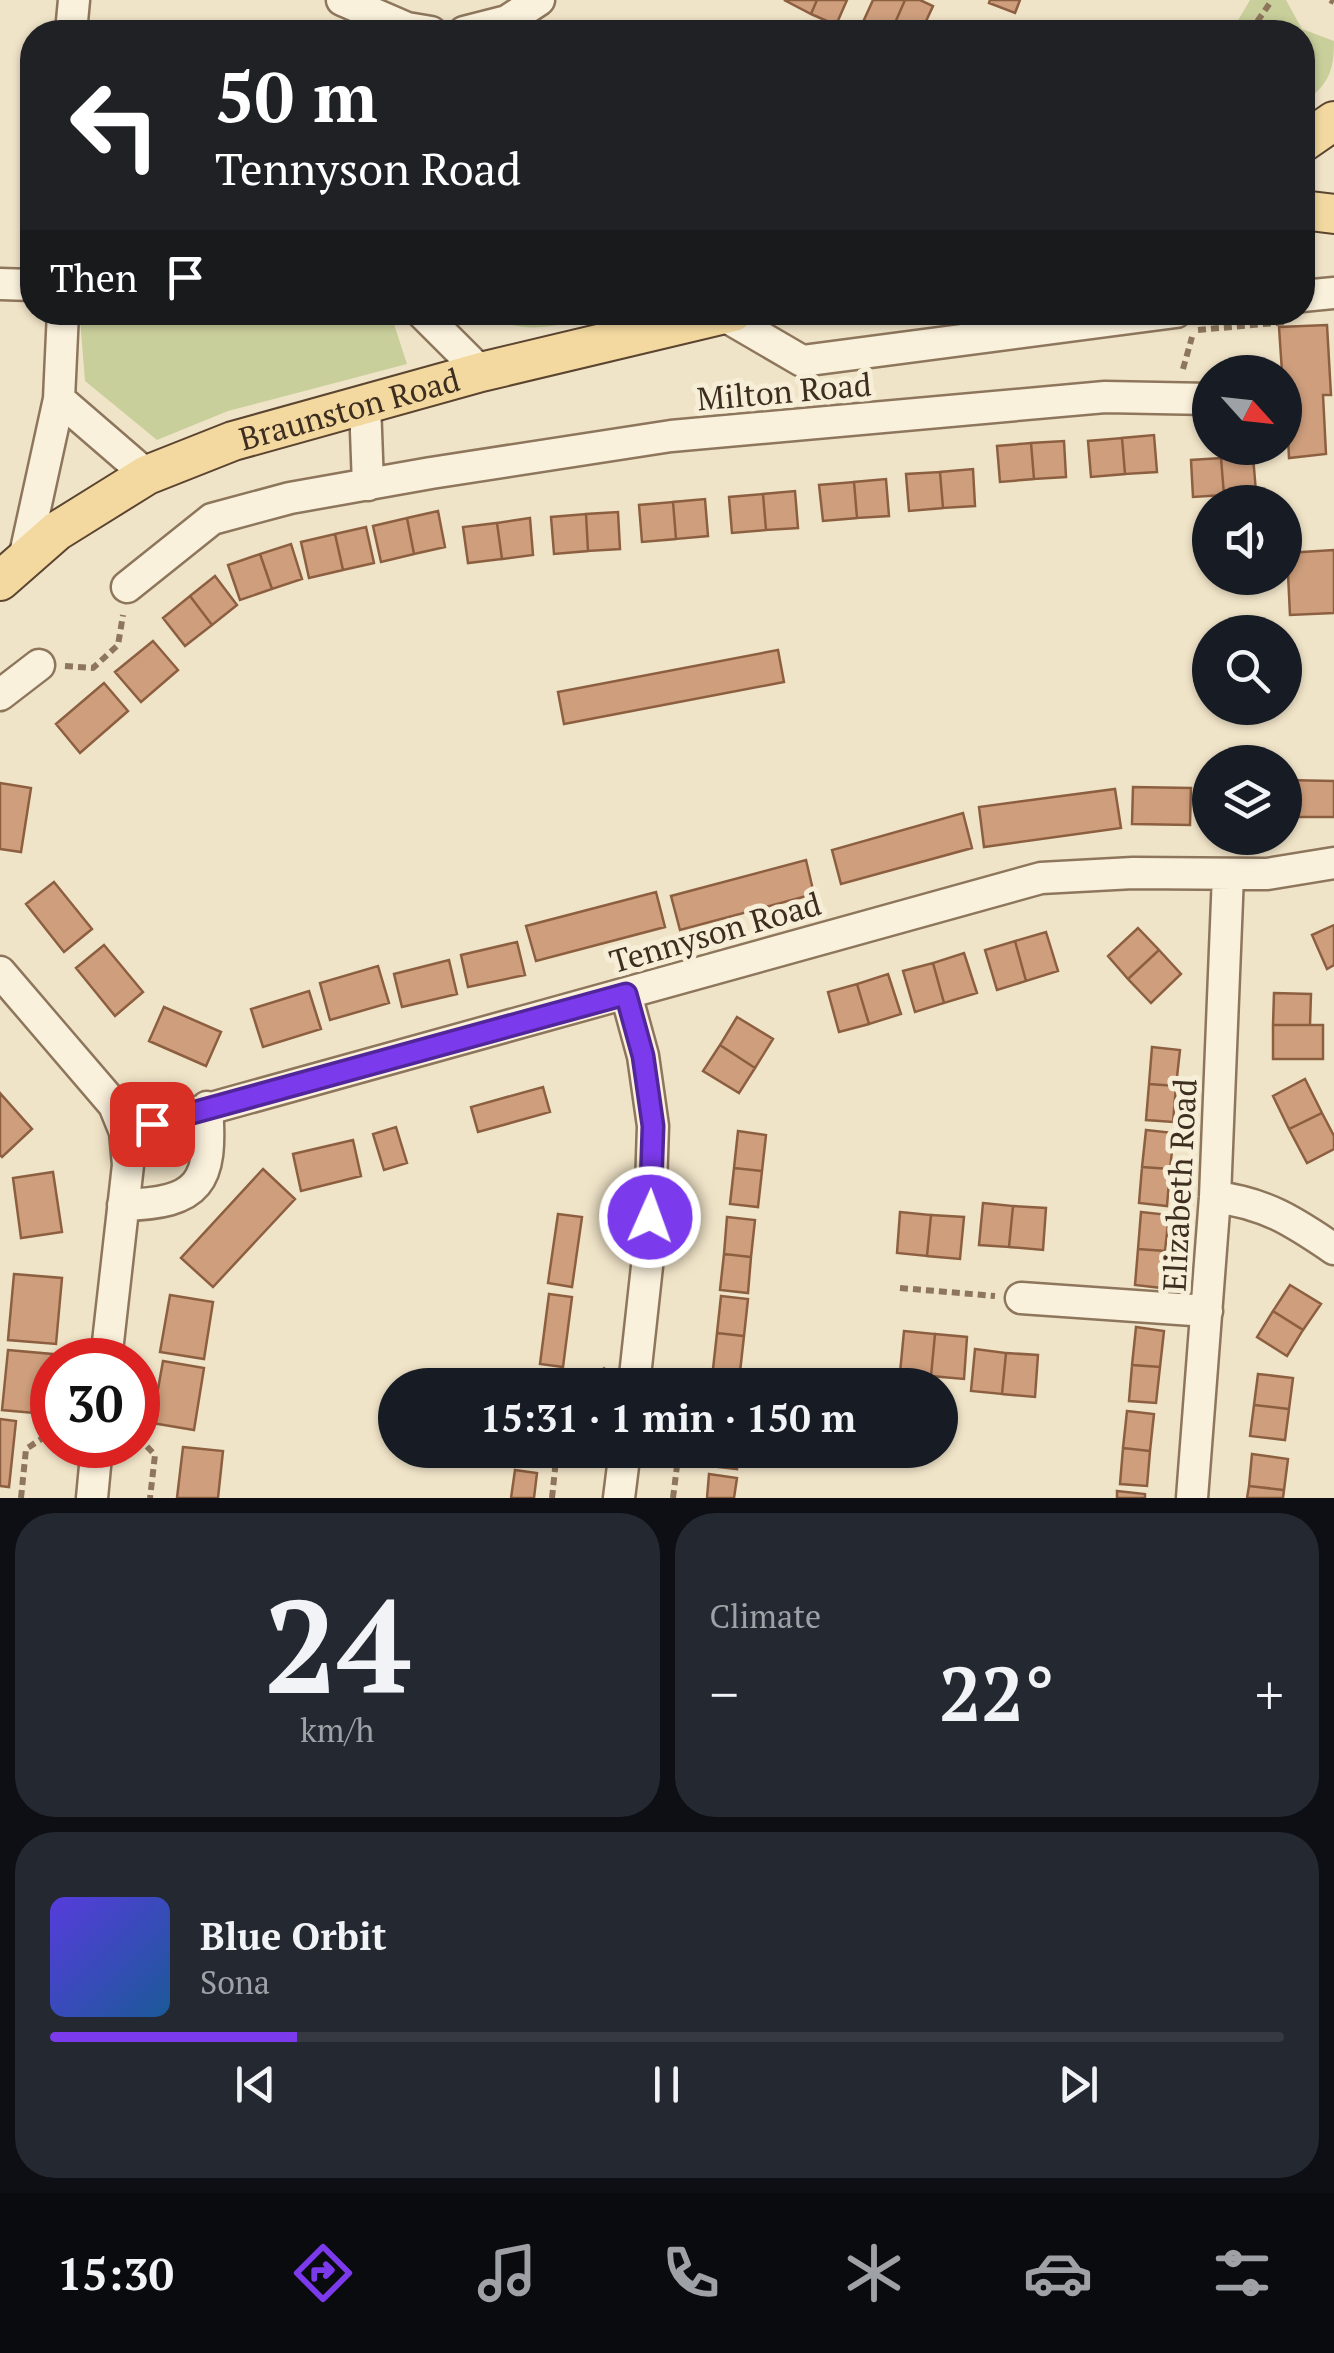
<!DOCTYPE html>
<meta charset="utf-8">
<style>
:root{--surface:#171b24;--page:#242831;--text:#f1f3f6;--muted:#9ea1a6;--line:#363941;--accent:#7c3aed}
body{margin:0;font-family:"PT Serif",serif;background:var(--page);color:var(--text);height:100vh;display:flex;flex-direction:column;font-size:38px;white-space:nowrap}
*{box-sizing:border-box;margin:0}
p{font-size:32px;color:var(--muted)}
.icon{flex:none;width:55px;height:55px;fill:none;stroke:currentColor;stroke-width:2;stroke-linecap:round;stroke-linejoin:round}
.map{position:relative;height:1498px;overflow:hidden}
.details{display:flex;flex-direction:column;gap:15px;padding:15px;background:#0d0f14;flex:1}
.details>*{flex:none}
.banner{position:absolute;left:20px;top:20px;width:1295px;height:305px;border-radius:40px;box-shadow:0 2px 8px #0004;background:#202124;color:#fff;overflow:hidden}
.needle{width:65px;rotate:117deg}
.fabs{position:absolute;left:1192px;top:355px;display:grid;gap:20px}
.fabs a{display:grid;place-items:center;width:110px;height:110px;border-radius:50%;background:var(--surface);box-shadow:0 2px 8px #0004;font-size:50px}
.speed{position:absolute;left:30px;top:1338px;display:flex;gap:20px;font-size:50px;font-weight:700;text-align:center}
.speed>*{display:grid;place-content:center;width:130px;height:130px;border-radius:50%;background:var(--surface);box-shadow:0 2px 8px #0004;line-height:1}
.speed .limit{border:15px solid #d22;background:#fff;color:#111}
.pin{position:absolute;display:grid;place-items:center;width:85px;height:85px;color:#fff;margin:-42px;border-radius:20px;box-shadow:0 5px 15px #0006}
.me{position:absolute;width:110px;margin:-55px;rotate:2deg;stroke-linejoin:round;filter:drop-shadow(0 0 8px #0008)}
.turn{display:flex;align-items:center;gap:35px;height:210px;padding:0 30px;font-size:45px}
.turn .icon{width:130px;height:130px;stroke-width:2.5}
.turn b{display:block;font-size:70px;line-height:85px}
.then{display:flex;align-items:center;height:95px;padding:0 30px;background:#0003;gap:20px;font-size:38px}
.big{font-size:75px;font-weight:800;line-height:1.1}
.details .tile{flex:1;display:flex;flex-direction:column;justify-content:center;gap:15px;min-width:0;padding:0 35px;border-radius:40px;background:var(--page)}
.details .dial{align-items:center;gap:0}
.dial b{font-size:130px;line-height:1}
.song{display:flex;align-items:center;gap:30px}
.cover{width:120px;height:120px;border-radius:15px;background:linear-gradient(135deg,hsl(250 70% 55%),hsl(210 70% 35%))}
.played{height:10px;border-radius:5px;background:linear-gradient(90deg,var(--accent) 20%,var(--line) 20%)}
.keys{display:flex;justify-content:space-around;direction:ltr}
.heat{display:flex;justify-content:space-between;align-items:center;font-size:55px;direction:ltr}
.details .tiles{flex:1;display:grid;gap:15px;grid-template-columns:1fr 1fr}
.tile:last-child{grid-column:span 2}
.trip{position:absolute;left:378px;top:1368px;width:580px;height:100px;border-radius:50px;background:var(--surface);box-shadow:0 2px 8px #0004;font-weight:800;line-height:100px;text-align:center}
.tabs{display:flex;height:160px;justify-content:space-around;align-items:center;background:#090b0e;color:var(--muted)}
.tabs .icon{width:70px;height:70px}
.tabs .selected{color:var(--accent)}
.tabs b{font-size:45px;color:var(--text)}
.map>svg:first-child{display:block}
.green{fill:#c9cf9b}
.building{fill:#cf9f7d;stroke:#8d5f41;stroke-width:2.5}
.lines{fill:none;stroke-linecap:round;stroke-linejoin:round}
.minor-casing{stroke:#8d765c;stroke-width:35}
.major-casing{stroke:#5b4430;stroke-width:42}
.path{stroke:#8d765c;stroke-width:6;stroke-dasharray:8 5;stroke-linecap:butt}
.minor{stroke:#faf1dc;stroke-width:30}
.major{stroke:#f3d9a0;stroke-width:38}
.route-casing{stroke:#51269a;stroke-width:25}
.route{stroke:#7c3aed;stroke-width:18}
.labels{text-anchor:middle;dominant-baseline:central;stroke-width:10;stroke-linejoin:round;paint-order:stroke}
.street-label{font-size:32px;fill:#3d2e20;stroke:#f7eed8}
</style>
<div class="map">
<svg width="1334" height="1498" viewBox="0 0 1334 1498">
<rect width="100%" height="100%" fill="#f0e4c8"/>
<path class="green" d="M1250 0H1286L1302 29 1334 41C1334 73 1328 84 1303 104L1302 32H1211L1237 22Z
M85 312 376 313 394 324 407 364 228 411 157 440 85 381 80 319Z
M483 313H608C563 324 526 339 483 313Z"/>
<path class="building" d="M784 0H817L811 14Z
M817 0H847L836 25 811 14Z
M873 0H905L891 32 863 22Z
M905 0H920L933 6 921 32H891Z
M990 0H1020L1015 13 989 3Z
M139 22 204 29 203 32H138Z
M1327 325 1331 395H1323L1326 454 1289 458 1285 372H1282L1279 327Z
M1154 435 1157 472 1125 474 1122 438Z
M1122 438 1125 474 1091 477 1088 441Z
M1064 441 1066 477 1034 479 1031 443Z
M1031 443 1034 479 1000 482 997 446Z
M1253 456 1256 492 1224 495 1221 458Z
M1221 458 1224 495 1193 497 1191 460Z
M973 469 975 506 943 508 940 472Z
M940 472 943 508 909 511 906 474Z
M886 479 889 516 857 518 854 482Z
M854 482 857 518 823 521 819 485Z
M795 491 798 528 766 530 763 494Z
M763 494 766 530 732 533 729 497Z
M705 499 708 536 676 539 673 502Z
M673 502 676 539 642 542 639 505Z
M438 511 445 547 414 554 407 518Z
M618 512 620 549 588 551 586 514Z
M586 514 588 551 554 554 551 517Z
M407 518 414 554 381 562 373 526Z
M530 518 533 555 502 559 497 523Z
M497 523 502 559 468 563 463 527Z
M366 527 374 563 343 570 335 534Z
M335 534 343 570 309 578 301 542Z
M291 544 302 579 272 589 260 554Z
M1334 550V613L1290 615 1287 553Z
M260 554 272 589 240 600 228 565Z
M215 576 237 605 212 625 190 596Z
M190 596 212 625 185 646 163 618Z
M153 641 178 670 141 702 115 672Z
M778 650 784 682 564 724 558 692Z
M104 683 128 711 80 753 56 724Z
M1201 779H1210V816L1201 815Z
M1285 780 1334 781V817H1285Z
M0 783 31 788 21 852 0 849Z
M1133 787 1191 788 1190 825 1132 824Z
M1115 789 1121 828 984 847 979 807Z
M963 813 972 848 841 884 832 850Z
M806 860 814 894 680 930 671 896Z
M54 882 92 929 64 952 26 904Z
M656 892 665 927 536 961 526 926Z
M1334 925V965L1327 969 1312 935Z
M1138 928 1159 950 1128 979 1108 956Z
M1046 932 1058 971 1026 981 1015 941Z
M1015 941 1026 981 997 990 985 950Z
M517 942 525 975 468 987 461 955Z
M104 945 143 992 115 1016 76 968Z
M1159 950 1181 974 1151 1003 1128 979Z
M964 953 977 993 944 1003 933 963Z
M449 960 457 994 402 1007 394 974Z
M933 963 944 1003 915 1012 903 971Z
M378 966 389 1003 330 1020 320 983Z
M888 974 901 1014 869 1024 857 984Z
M857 984 869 1024 839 1032 828 992Z
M309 991 321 1029 263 1047 251 1009Z
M1274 993 1311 994 1310 1025H1273Z
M164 1007 221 1032 206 1066 149 1041Z
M737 1017 773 1039 755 1068 720 1045Z
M1273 1025H1323V1059H1273Z
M720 1045 755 1068 739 1093 703 1071Z
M1152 1047 1180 1050 1176 1086 1149 1084Z
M1305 1079 1322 1113 1289 1129 1273 1096Z
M1149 1084 1176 1086 1173 1122 1146 1120Z
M543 1087 550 1112 478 1132 471 1107Z
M0 1093 32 1129 2 1157 0 1155Z
M1322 1113 1334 1136V1149L1307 1163 1289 1129Z
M396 1127 407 1163 384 1170 373 1134Z
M1146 1130 1174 1133 1170 1169 1142 1167Z
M738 1131 766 1135 762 1171 734 1168Z
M353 1140 361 1176 301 1191 293 1154Z
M1142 1167 1170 1169 1167 1206 1139 1203Z
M734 1168 762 1171 758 1207 730 1204Z
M263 1169 295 1199 213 1287 181 1258Z
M53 1172 62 1232 21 1238 13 1178Z
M983 1203 1013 1206 1009 1247 979 1245Z
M1013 1206 1046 1208 1043 1250 1009 1247Z
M900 1212 931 1215 927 1256 897 1253Z
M1141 1212 1169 1215 1165 1251 1138 1249Z
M558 1214 582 1217 572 1287 548 1283Z
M931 1215 964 1217 960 1259 927 1256Z
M727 1217 755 1220 751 1257 724 1254Z
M1138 1249 1165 1251 1162 1288 1135 1285Z
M724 1254 751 1257 748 1293 720 1290Z
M14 1274 62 1278 56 1344 8 1340Z
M1290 1285 1321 1304 1303 1330 1273 1311Z
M549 1294 572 1297 563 1367 540 1364Z
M170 1295 213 1302 204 1359 160 1352Z
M721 1296 748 1299 744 1336 717 1333Z
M1273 1311 1303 1330 1287 1356 1257 1337Z
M1136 1327 1164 1331 1160 1367 1132 1365Z
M904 1331 935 1334 931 1376 900 1373Z
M717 1333 744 1336 740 1372 713 1369Z
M935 1334 967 1337 964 1379 931 1376Z
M975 1349 1006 1353 1002 1394 971 1391Z
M8 1350 52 1354 45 1414 2 1410Z
M1006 1353 1038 1355 1035 1397 1002 1394Z
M163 1361 204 1368 194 1430 152 1423Z
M1132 1365 1160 1367 1156 1403 1129 1401Z
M1258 1374 1293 1378 1289 1409 1254 1405Z
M1254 1405 1289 1409 1285 1440 1250 1436Z
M1127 1411 1154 1414 1150 1451 1123 1448Z
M0 1419 16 1421 9 1487 0 1486Z
M183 1447 223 1451 218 1498H177Z
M1123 1448 1150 1451 1147 1486 1120 1484Z
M519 1450H542L540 1464 518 1462Z
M711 1450H738L737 1469 709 1466Z
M1252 1454 1288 1459 1284 1490 1249 1486Z
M515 1470 537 1473 534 1498H511Z
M709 1474 737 1478 734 1498H707Z
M1249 1486 1284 1490 1283 1498H1247Z
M1117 1491 1145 1494V1498H1117Z"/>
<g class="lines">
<defs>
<path id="minor" d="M342 0 407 28 431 32
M71 32 74 0
M464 32 507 21 539 0
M0 284 32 285
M1302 296 1334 293
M63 312 59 399 147 475
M421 312 481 372
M723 315 802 361 1176 312
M365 404 368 485
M24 559 59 399
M127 587 212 519 290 498 431 473 671 436 1105 397 1210 399
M0 695 39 665
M0 972 114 1105 125 1132 128 1165 106 1360
M626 994 643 1056 653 1126 649 1248 634 1385
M125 1132 1041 878 1133 873 1267 874 1334 863
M1215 1197C1265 1203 1293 1221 1334 1249
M123 1205C200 1203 213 1183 207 1107
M1021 1298 1207 1311
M92 1498 97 1445
M619 1498 625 1450
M1192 1498 1215 1197 1228 875"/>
<g id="major">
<path d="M1302 143 1334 121"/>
<path d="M1302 210 1334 214"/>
<path id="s1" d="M0 581 57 531 147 475 233 441 481 372 733 312"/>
</g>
</defs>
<use href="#minor" class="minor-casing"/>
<use href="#major" class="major-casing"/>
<path class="path" d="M1330 0 1334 2
M1250 32 1272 0
M1198 330 1286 322
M1183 369 1192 337
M65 666 93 668 118 645 123 615
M900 1288 995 1296
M581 1385 606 1369
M138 1437 155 1455 150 1498
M21 1498 26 1449 52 1432
M552 1498 557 1450
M673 1498 679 1450"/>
<use href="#minor" class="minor"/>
<use href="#major" class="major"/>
</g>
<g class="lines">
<defs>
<path id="route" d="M152 1124 626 994 643 1056 653 1126 650 1217"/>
</defs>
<use href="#route" class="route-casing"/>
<use href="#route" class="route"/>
</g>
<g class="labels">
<g class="street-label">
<text transform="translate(784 391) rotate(-5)">Milton Road</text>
<text stroke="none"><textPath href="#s1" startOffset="395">Braunston Road</textPath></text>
<text transform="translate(715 932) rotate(-16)">Tennyson Road</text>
<text transform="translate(1179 1185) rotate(-87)">Elizabeth Road</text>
</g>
</g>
</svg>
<div class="fabs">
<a><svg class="needle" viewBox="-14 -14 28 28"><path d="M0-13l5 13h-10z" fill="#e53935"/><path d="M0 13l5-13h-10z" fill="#9ea1a6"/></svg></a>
<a><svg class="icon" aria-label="sound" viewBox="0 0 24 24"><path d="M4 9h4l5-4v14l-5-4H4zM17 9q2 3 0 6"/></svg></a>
<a><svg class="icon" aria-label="search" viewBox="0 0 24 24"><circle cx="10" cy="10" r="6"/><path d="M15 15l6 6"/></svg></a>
<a><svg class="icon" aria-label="layers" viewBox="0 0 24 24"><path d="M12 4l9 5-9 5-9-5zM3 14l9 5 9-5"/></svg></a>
</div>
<div class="speed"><div class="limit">30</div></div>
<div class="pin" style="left:152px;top:1124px;background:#d93025"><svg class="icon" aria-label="arrive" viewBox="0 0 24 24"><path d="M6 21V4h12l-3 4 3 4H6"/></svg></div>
<svg class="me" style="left:650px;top:1217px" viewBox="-20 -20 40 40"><circle r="17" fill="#7c3aed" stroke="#fff" stroke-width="3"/><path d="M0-11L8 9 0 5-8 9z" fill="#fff"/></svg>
<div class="trip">15:31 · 1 min · 150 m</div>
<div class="banner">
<div class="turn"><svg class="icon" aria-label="left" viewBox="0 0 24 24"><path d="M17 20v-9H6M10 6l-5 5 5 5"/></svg><div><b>50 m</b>Tennyson Road</div></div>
<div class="then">Then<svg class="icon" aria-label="arrive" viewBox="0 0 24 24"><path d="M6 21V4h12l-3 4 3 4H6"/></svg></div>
</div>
</div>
<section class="details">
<div class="tiles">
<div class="tile dial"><b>24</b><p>km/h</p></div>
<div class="tile"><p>Climate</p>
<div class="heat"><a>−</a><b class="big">22°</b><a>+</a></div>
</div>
<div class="tile">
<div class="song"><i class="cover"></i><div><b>Blue Orbit</b><p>Sona</p></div></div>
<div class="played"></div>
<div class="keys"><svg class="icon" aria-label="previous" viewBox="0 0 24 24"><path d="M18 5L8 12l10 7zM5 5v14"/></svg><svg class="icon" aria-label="pause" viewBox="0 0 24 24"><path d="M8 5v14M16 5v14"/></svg><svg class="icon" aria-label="next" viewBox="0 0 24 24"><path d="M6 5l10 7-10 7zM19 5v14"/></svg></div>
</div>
</div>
</section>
<nav class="tabs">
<b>15:30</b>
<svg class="icon selected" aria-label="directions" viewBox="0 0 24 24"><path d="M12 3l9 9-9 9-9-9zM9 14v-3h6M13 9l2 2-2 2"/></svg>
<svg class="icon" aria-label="music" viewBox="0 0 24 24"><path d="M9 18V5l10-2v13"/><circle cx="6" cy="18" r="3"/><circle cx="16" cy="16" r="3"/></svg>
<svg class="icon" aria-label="phone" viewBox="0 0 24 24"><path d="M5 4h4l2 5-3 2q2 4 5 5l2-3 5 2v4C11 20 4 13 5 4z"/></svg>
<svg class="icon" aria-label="climate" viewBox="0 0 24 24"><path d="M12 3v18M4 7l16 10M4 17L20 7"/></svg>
<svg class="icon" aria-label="car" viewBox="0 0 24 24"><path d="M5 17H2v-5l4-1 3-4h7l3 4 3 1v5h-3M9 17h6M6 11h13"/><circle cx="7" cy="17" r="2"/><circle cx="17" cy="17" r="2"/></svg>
<svg class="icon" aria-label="filters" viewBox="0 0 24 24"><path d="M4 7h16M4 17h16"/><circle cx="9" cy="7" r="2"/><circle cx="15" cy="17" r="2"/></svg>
</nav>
